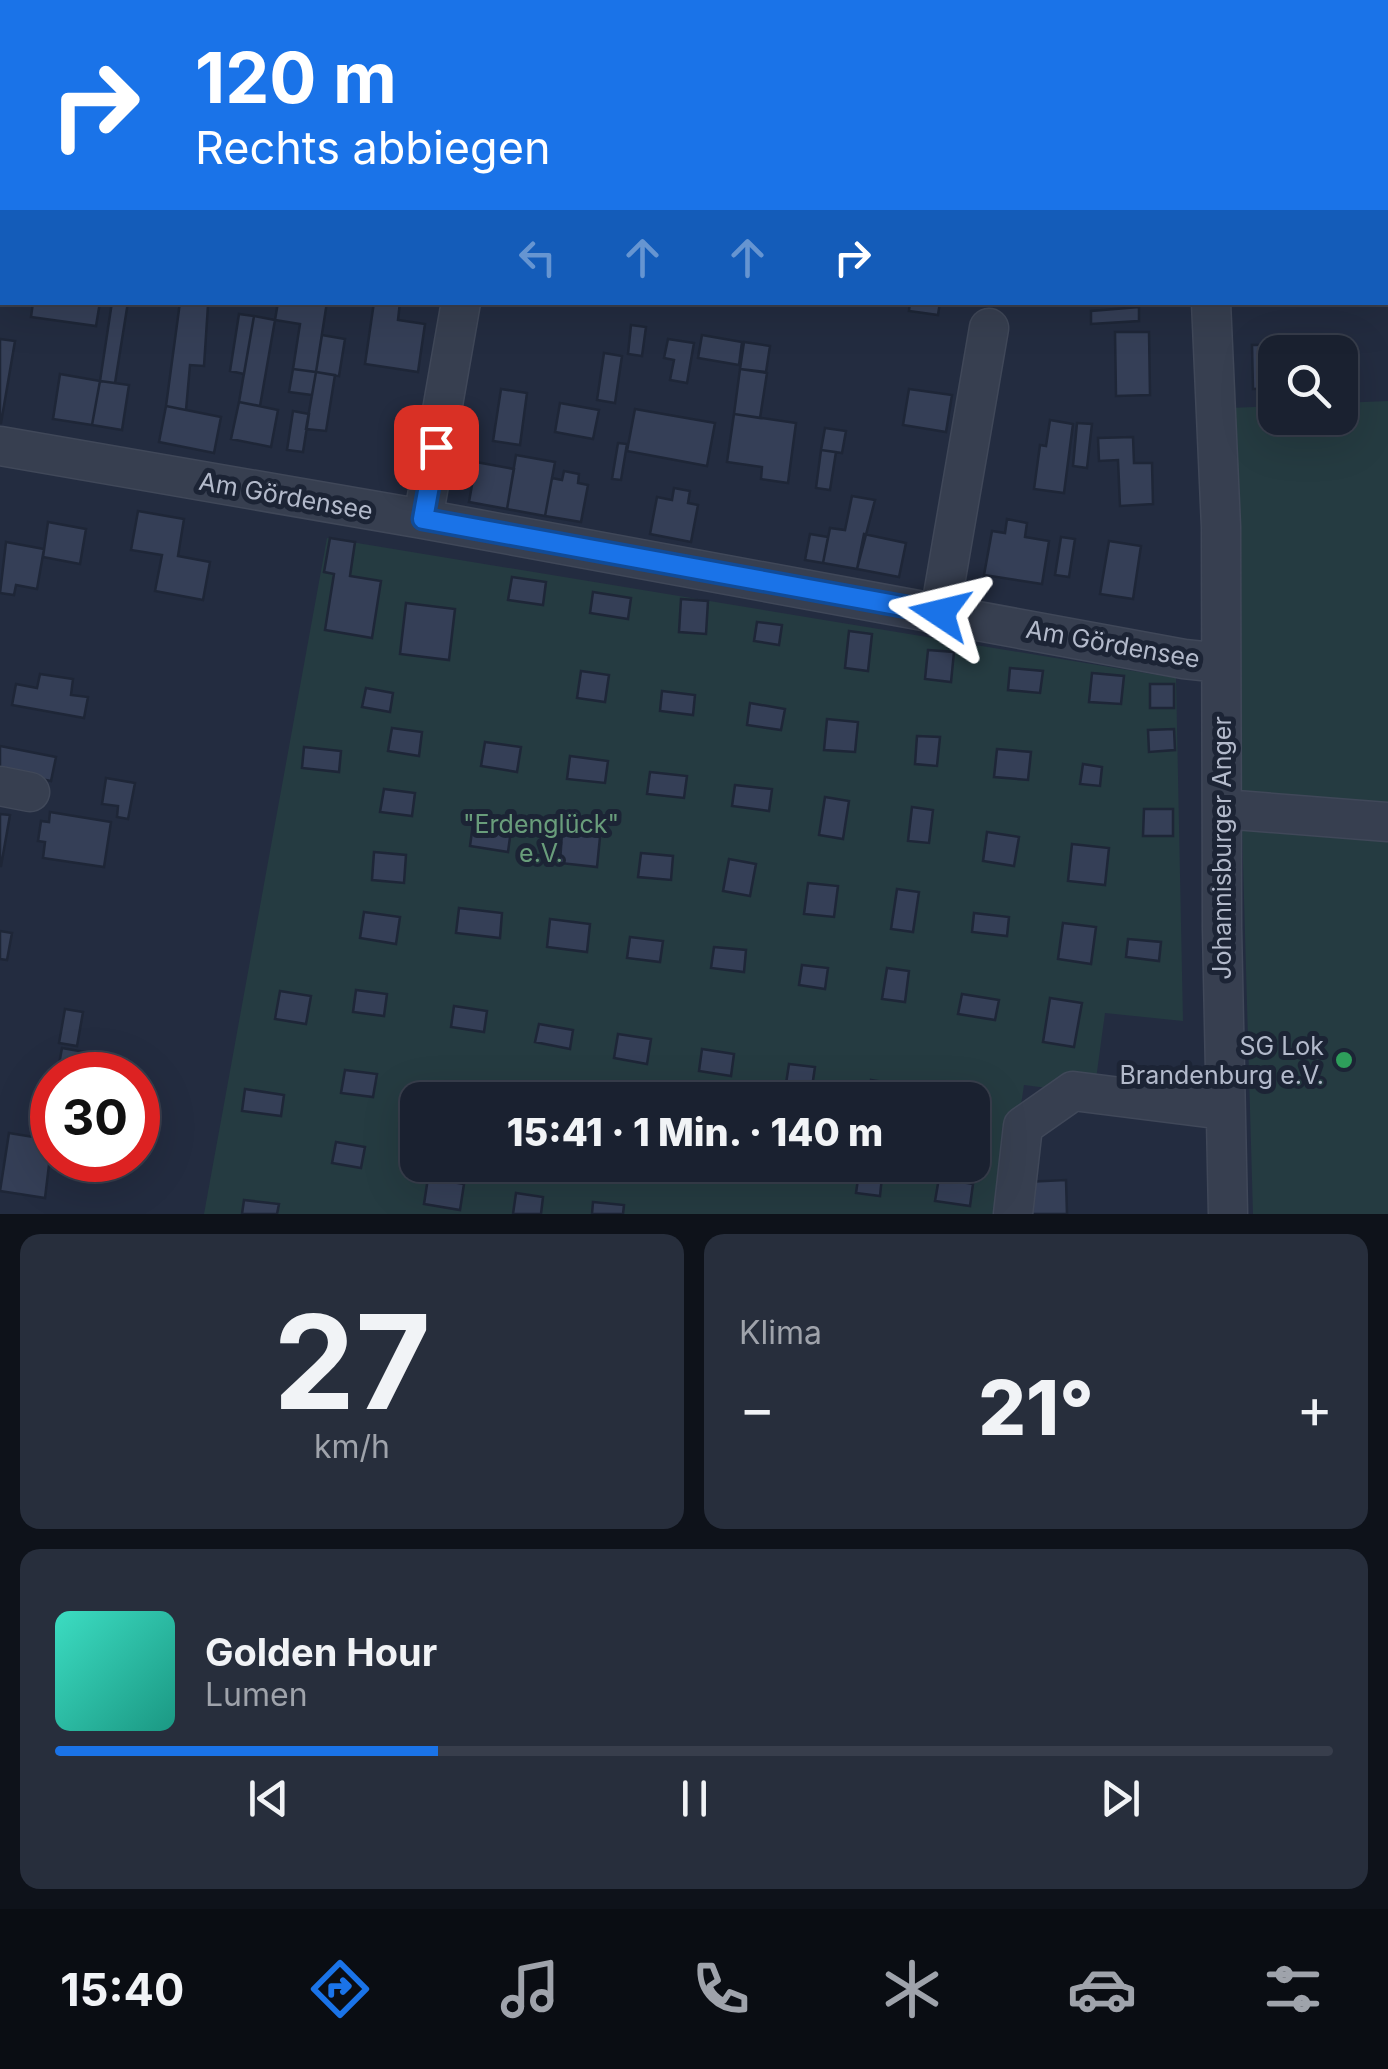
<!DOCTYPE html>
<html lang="de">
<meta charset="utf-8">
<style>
:root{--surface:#1a2130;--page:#272e3c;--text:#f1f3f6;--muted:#9fa3ab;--line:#383e4c;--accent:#1a73e8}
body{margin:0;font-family:Inter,sans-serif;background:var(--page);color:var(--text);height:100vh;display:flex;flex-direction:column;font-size:38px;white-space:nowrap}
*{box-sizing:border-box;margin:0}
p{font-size:32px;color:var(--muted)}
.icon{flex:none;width:55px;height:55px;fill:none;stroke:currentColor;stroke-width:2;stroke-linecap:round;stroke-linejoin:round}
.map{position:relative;height:1214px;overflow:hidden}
.sheet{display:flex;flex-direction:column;gap:20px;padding:20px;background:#0e121a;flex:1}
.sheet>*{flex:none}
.banner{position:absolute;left:0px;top:0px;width:1390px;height:305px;box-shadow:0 10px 40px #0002,0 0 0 2px var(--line);background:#1a73e8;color:#fff;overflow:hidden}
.controls{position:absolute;left:1258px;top:335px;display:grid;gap:20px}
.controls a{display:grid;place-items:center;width:100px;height:100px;border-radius:20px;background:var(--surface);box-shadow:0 10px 40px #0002,0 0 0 2px var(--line);font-size:50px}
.speed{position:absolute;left:30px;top:1052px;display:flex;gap:20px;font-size:50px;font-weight:700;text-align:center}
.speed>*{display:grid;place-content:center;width:130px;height:130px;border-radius:50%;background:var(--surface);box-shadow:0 10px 40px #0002,0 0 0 2px var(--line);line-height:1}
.speed .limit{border:15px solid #d22;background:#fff;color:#111}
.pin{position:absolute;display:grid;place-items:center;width:85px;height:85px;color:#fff;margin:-42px;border-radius:20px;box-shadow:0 5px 15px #0006}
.me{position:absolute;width:110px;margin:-55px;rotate:280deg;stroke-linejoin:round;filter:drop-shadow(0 0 8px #0008)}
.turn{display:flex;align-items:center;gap:35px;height:210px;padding:0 30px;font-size:45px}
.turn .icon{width:130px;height:130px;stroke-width:2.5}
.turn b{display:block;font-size:70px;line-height:85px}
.lanes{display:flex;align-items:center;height:95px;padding:0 30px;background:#0003;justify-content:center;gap:50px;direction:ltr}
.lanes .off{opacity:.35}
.big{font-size:75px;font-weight:800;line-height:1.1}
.sheet .widget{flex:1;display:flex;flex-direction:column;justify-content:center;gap:15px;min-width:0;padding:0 35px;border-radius:20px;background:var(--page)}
.sheet .dial{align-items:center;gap:0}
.dial b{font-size:130px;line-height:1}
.song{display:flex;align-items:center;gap:30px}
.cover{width:120px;height:120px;border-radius:15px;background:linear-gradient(135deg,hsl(170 70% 55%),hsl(170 70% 35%))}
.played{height:10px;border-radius:5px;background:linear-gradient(90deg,var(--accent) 30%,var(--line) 30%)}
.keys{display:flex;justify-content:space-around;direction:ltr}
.heat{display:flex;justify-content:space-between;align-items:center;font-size:55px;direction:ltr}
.sheet .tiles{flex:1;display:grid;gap:20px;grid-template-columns:1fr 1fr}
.widget:last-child{grid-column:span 2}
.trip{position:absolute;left:400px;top:1082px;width:590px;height:100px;border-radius:20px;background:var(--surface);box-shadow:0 10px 40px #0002,0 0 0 2px var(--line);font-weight:800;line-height:100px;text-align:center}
.tabs{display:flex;height:160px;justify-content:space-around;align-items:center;background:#0a0d13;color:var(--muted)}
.tabs .icon{width:70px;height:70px}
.tabs .on{color:var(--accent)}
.tabs b{font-size:45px;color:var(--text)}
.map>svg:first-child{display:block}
.green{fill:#253b41;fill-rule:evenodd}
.building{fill:#353f57;stroke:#1e2637;stroke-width:2.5}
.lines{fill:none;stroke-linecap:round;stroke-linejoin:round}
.minor-casing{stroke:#404859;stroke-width:41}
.minor{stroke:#373f50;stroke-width:38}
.route-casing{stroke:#114b97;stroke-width:25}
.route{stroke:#1a73e8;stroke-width:18}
.leisure-dot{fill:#2e9e5b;stroke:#1c2435;stroke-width:4}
.labels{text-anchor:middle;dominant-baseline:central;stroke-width:10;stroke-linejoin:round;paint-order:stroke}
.street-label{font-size:25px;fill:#b3bacb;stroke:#1c2435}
.park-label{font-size:25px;fill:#699d7b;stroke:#1c2435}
.poi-label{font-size:25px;fill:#b3bacb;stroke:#1c2435;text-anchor:end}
</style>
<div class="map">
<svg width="1388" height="1214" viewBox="0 0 1388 1214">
<rect width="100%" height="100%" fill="#232c40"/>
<path class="green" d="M1388 401V1214H1253L1230 408 1275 406V418H1340V403Z
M327 538 1176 678 1183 1021 1105 1013 1094 1094 1024 1085 1005 1214H204ZM418 1100H972V1165H418Z"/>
<path class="building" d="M33 302H100L96 326 31 317Z
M112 302H128L115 383 100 381Z
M180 302 208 305 204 366 190 365 186 410 166 406Z
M278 302H327L316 372 293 369 300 324 275 320Z
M374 302H400L398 320 425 324 418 372 365 364Z
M910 302H940L938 315 909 311Z
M1139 307V321L1091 324V311Z
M239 314 254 316 244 374 230 371Z
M254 316 275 320 260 406 239 402Z
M631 325 646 327 642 356 628 354Z
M1115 332H1149L1150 395 1116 396Z
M322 335 345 339 339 376 316 372Z
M702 335 742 342 739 365 698 358Z
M0 339 15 341 1 423H0Z
M668 339 694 343 687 383 670 380 674 360 664 358Z
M744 342 770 346 766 372 740 369Z
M1310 344V352H1275V388L1253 389 1252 345Z
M604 353 622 356 615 403 597 400Z
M293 369 316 372 312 395 289 392Z
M740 369 767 373 760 418 734 414Z
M316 372 335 375 326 431 306 429Z
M60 374 100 381 92 425 53 419Z
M100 381 129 385 122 430 92 425Z
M501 389 527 393 520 445 493 441Z
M909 389 952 395 946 432 903 425Z
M239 402 278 410 271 447 231 439Z
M560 403 599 410 593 439 555 432Z
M166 406 221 417 214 453 159 442Z
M635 409 715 423 707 466 627 451Z
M293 411 309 414 303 452 287 450Z
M734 414 796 423 788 483 761 479 762 467 727 462Z
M1050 420 1073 424 1064 493 1034 489 1040 445 1046 446Z
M1077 423 1092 424 1087 468 1073 466Z
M825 428 846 431 842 453 821 450Z
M1133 437 1134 463H1152L1153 504 1120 506 1118 460 1099 461 1098 438Z
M618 443 627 444 621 480 612 479Z
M821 450 836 452 830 490 816 488Z
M516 455 555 462 545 516 507 509Z
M476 462 514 469 507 509 469 502Z
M564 471 579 474 578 483 588 485 581 522 545 516 552 478 562 480Z
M674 488 690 491 688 503 698 505 691 542 650 534 657 497 672 500Z
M852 496 875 500 857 569 823 563 830 528 845 530Z
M138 511 184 519 178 556 210 562 203 600 155 591 162 555 131 550Z
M1007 519 1027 523 1025 537 1049 541 1042 584 984 575 992 531 1005 533Z
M48 522 86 529 80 564 43 557Z
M810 534 828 537 823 563 805 560Z
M864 534 906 543 899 577 857 569Z
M1061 537 1075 539 1069 577 1055 575Z
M330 538 355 542 350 576 381 581 372 638 325 630 334 574 324 572Z
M1109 541 1141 546 1133 599 1100 594Z
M6 542 44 549 37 589 16 585 14 595 0 593Z
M512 577 546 582 543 605 508 600Z
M593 592 631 598 628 619 590 613Z
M681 599 708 601 706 634 679 632Z
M406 603 455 609 449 660 400 654Z
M757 622 782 625 779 645 754 641Z
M849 631 872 634 868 671 845 668Z
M928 650 954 652 951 682 925 679Z
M1010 668 1043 671 1040 693 1008 690Z
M581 671 609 675 605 702 577 698Z
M1092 673 1124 676 1121 704 1089 702Z
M40 674 73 679 71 695 88 697 84 718 12 705 16 684 37 688Z
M1150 684H1174V708H1150Z
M366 688 393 693 390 712 362 707Z
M662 691 695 695 693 715 660 711Z
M750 703 785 709 781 730 747 725Z
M827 719 858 722 855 752 824 750Z
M392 728 422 732 419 756 388 751Z
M1174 729 1175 750 1149 752 1148 730Z
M917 736 940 737 937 766 915 764Z
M485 742 521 747 517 772 481 766Z
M0 746 56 757 51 781 0 771Z
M304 747 341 751 339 772 302 768Z
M997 749 1031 752 1028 780 994 777Z
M570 756 608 761 605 783 567 779Z
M1083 764 1102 767 1100 786 1080 784Z
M650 772 687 776 684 798 647 794Z
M106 778 135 783 128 819 117 817 118 806 102 804Z
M735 785 772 789 769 811 732 806Z
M384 789 415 793 412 816 380 812Z
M825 797 849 801 843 839 819 835Z
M912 807 933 810 929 843 908 841Z
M1144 809H1173V836H1143Z
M50 812 111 822 104 867 43 858 45 842 38 841 41 821 49 822Z
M0 814 10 815 1 866H0Z
M473 824 511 830 508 852 470 846Z
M987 832 1019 837 1014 866 983 861Z
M562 833 600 837 597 867 560 863Z
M1072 844 1109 848 1105 885 1068 881Z
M374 852 406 855 404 883 372 880Z
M641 853 673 856 671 880 638 877Z
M729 859 756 864 750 896 723 891Z
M808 883 838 886 834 917 804 914Z
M897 889 919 892 913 932 891 929Z
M459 908 502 913 500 938 456 933Z
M364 912 400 917 396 944 360 938Z
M974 913 1009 917 1007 936 972 932Z
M550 919 590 924 587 952 547 947Z
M1063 923 1096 927 1091 964 1058 959Z
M0 931 12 933 7 960 0 959Z
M630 937 663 941 660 962 627 958Z
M1128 939 1161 942 1159 961 1126 957Z
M714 947 746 950 744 972 711 968Z
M802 965 828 968 825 989 799 985Z
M887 968 909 971 905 1002 882 999Z
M356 990 387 994 384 1016 353 1012Z
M280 991 311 996 306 1024 275 1019Z
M962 994 999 1000 995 1020 958 1014Z
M1050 998 1082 1003 1074 1047 1043 1042Z
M454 1006 487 1011 484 1032 451 1027Z
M65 1009 83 1012 77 1046 59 1043Z
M539 1024 573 1030 570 1049 535 1042Z
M618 1034 651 1039 647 1064 614 1058Z
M62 1048 85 1052 80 1075H57Z
M702 1049 734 1054 731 1076 699 1071Z
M789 1064 815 1067 811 1094 785 1090Z
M345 1070 377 1074 373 1097 341 1093Z
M871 1080 903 1085 901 1100H868Z
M245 1089 284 1095 281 1116 242 1111Z
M950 1092 985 1097 982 1118 972 1116V1100H949Z
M9 1133 52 1140 45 1198 0 1191Z
M336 1142 365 1147 361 1168 332 1163Z
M761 1165H802L801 1174 761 1169Z
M860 1165 883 1167 880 1196 856 1193Z
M428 1178 464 1184 460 1210 424 1204Z
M939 1178 973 1184 970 1206 935 1201Z
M1066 1180 1067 1214H1025L1024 1182Z
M516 1193 543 1197 541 1214H513Z
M244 1200 279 1204 277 1214H242Z
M593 1202 624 1205 623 1214H592Z"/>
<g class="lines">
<defs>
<path id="minor" d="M1197 0V2
M880 2 881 0
M1211 302 1221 527 1222 928 1228 1214
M0 446 423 519 1184 659 1221 663
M423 519 461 302
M940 613 989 328
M0 786 30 792
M1223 809 1388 822
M1013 1214 1023 1126 1073 1091 1224 1110"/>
</defs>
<use href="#minor" class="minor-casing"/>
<use href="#minor" class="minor"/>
</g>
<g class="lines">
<defs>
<path id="route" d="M436 447 423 519 940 613"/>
</defs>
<use href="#route" class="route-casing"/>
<use href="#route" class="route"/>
</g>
<circle class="leisure-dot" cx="1344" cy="1060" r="10"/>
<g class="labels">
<g class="street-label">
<text transform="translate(286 496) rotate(10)">Am Gördensee</text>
<text transform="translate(1113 644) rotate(10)">Am Gördensee</text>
<text transform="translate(1222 848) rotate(-90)">Johannisburger Anger</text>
</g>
<g class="park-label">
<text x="541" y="824">"Erdenglück"<tspan x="541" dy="29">e.V.</tspan></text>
</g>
<g class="poi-label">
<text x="1324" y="1046">SG Lok<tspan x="1324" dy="29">Brandenburg e.V.</tspan></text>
</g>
</g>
</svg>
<div class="controls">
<a><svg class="icon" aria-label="search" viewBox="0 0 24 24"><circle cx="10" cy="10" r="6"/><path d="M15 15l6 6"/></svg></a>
</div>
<div class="speed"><div class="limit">30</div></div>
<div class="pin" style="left:436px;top:447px;background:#d93025"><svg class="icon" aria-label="arrive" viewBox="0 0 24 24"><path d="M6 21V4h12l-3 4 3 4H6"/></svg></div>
<svg class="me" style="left:940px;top:613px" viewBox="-20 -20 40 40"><path d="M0-17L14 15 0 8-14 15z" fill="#1a73e8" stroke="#fff" stroke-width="4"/></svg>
<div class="trip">15:41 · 1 Min. · 140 m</div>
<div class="banner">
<div class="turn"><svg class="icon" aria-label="right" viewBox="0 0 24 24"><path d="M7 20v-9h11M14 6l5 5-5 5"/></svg><div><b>120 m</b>Rechts abbiegen</div></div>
<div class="lanes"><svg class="icon off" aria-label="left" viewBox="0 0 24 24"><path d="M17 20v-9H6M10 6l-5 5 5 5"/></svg><svg class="icon off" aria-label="ahead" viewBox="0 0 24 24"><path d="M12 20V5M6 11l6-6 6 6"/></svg><svg class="icon off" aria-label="ahead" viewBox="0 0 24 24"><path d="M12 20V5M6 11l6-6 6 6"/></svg><svg class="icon" aria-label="right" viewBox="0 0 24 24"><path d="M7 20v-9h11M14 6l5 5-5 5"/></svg></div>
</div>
</div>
<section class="sheet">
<div class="tiles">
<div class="widget dial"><b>27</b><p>km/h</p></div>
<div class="widget"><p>Klima</p>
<div class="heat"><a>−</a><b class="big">21°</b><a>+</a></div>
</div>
<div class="widget">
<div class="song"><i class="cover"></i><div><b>Golden Hour</b><p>Lumen</p></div></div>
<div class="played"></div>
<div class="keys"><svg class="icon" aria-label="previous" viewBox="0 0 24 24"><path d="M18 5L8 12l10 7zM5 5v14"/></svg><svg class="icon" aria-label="pause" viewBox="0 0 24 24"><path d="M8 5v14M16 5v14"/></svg><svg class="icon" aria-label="next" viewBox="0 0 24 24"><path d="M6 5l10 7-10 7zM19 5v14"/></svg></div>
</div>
</div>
</section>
<nav class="tabs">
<b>15:40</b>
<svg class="icon on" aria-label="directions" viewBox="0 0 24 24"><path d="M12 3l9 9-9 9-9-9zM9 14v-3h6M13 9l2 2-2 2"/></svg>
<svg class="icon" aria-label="music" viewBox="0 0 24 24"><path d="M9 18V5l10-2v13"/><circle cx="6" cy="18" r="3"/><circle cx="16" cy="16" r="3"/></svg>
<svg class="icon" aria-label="phone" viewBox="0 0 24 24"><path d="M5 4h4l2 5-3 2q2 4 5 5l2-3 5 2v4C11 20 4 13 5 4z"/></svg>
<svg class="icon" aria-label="climate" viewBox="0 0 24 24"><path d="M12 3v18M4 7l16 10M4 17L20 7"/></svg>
<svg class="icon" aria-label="car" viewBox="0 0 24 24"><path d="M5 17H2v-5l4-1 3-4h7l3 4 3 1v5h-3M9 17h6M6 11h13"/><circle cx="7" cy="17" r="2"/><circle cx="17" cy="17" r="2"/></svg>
<svg class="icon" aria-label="filters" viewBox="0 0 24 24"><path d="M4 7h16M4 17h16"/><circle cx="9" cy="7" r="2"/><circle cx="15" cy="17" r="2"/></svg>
</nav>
